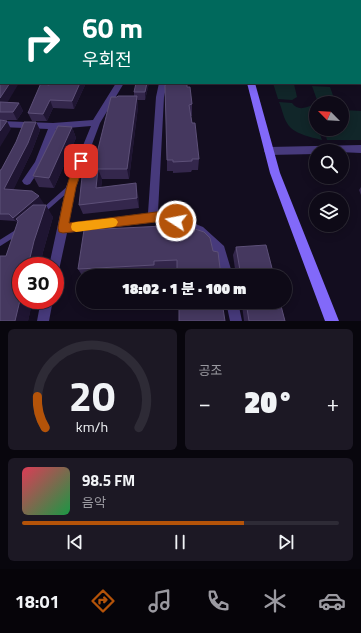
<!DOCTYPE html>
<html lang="ko">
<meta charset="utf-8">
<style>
:root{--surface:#0e0a17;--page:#1c1824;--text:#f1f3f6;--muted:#9b9aa1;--line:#2e2b36;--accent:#b45309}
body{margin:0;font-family:"Titillium Web","Noto Sans KR",sans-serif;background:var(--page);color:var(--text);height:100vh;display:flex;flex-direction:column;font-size:15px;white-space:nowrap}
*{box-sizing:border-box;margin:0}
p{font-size:13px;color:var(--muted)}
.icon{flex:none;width:22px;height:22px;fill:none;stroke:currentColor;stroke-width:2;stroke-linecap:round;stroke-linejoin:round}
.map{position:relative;height:321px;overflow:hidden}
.details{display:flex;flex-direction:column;gap:8px;padding:8px;background:#08060d;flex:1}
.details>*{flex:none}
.top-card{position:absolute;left:0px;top:0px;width:361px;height:84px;box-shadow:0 2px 10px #0003,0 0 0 1px var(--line);background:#00695c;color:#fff;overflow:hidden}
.needle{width:26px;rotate:294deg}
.fabs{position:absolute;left:309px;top:96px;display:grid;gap:8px}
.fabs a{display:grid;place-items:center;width:40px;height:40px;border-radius:50%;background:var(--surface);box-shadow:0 2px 10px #0003,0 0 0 1px var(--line);font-size:20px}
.speed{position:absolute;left:12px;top:257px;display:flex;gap:8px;font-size:20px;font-weight:700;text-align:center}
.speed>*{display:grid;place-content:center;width:52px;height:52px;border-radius:50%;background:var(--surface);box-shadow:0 2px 10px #0003,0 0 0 1px var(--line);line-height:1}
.speed .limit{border:6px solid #d22;background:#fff;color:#111}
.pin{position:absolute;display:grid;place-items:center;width:34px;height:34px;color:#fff;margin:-17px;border-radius:8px;box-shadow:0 2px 6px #0006}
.me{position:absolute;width:44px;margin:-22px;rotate:281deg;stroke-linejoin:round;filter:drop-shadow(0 0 3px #0008)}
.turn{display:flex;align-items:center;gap:14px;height:84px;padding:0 16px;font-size:18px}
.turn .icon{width:52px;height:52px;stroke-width:2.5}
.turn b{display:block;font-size:28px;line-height:34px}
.big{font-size:30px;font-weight:800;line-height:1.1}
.details .card{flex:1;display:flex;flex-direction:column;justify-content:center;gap:6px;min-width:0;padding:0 14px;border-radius:6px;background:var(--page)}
.details .dial{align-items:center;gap:0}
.dial svg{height:104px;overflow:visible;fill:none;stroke:var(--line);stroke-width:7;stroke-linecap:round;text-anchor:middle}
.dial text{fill:var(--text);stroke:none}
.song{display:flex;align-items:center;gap:12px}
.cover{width:48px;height:48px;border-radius:6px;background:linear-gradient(135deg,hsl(350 70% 55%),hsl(140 70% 35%))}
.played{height:4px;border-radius:2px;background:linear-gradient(90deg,var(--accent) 70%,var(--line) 70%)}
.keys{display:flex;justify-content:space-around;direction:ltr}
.heat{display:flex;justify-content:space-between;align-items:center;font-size:22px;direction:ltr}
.details .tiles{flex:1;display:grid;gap:8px;grid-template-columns:1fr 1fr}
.card:last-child{grid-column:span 2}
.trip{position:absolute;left:76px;top:269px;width:216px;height:40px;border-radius:20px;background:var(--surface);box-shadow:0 2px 10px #0003,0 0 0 1px var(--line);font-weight:800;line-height:40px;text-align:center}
.dock{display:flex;height:64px;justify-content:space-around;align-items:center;background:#060409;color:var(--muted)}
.dock .icon{width:28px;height:28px}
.dock .selected{color:var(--accent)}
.dock b{font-size:18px;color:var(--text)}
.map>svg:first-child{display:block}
.green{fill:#112629}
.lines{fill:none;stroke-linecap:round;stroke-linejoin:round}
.service-far1{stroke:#473a7c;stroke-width:4.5}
.service{stroke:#473a7c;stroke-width:5.5}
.minor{fill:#473a7c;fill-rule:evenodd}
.tertiary{fill:#473a7c;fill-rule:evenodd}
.secondary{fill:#8269f9;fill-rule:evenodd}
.wall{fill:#34274c}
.shaded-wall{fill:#1f1532}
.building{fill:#45385f;stroke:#5d5078}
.route{fill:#b45309;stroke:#753606}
.slow{fill:#f59e0b}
</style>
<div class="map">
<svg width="361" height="321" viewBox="0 0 361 321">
<rect width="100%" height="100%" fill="#130d1f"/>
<path class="green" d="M273 83 294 84 297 97 292 100 278 99Z
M312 86 330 87 335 101 317 100Z
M279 102 292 103C298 111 305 108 312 105L316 120V129H318L322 140C311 137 293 134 287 123 283 117 282 108 279 102Z
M342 110 361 111V140H327L324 129H342Z"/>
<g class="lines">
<path class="service-far1" d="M43 211 69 188"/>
<path class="service" d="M0 243 19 231"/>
<path class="minor" d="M1 2V6L0 7V3Z
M0 52H1V56H0Z
M0 70H1L0 75Z
M116 83H124L100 123 76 187 69 223 148 213 156 97 159 83H167L164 97 158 212 164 211 203 227 224 246 233 276H221L215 253 195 233 164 221 67 233 59 270 55 272V266H49L66 187 91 126 56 129 44 163 30 184 27 185 24 184 22 181 35 162 48 129 0 127V121L53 123 93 120Z
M211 83H223L219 85H212Z
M41 300H53L49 321H37Z
M226 302H238L242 321H230Z"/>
<path class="tertiary" d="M361 145V153L316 151V154L269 155 266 154 264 151 266 148 269 147Z"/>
<path class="secondary" d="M247 83H255L280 173 339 321H325L270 173Z"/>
</g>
<path class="wall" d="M360 2 361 4V82H360Z
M1 10V28H0V12Z
M0 81 7 102 19 103 23 111 17 120H0Z
M49 83H86L74 109 53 108 47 121H32L28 113 49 85 50 84Z
M136 83H149L145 100H137L138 107 129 179H102L101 188 138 194 139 208 83 214 79 205 96 157 117 97 134 96V92Z
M187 87 192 104V116H191L199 159 198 170H192L191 172 173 173V171H167V160Z
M36 122 40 130 32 151 13 190 44 204 42 205 53 217 43 252 28 321H0L6 256 18 223 15 221 0 220V170H1Z
M72 127 76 138 54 188 39 187 33 176Z
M361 187V195L359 190Z
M183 225 177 270 155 271V274L123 276H83V277L78 269Z
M236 247 274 276H236L233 255Z
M240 302H280L285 321H244L242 305Z"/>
<path class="shaded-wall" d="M237 0H245L244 1H237Z
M10 83H19L3 110 0 106V98Z
M80 83H86L74 109 72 101Z
M147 83H149L145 100V92Z
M137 96 138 107 129 179 127 169Z
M50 100 53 108 47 121 43 114Z
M19 103 23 111 17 120 13 112Z
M7 121 11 129 0 147V131Z
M36 122 40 130 32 151 10 197 4 189Z
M72 127 76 138 54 188 49 178Z
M98 169 102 179 100 198 96 188Z
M136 183 138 194 139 208 137 198Z
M39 196 44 204 20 224 16 219 20 224 19 225 13 218Z
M46 205 53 217 43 252 40 266H28L34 241Z
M21 296V300H33L28 321H15Z"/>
<path class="building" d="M11 0H205V1H9Z
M220 0H237V1H219Z
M317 0H359V1H317Z
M360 2 361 4V58L360 56Z
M1 10V21H0V12Z
M1 80V83H10L0 98V81Z
M41 83 49 85 52 83H80L72 101 50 100 43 114 28 113Z
M136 83H147L145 92H134Z
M166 83H187V87H190L192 104 189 105 192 123H195L199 159H192V161L173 162V160H167L165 86Z
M118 96H137L127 169H98L96 188 136 183 137 198 79 205 84 158 96 157 111 97H117Z
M0 102 19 103 13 112H0Z
M0 120 7 121 0 131Z
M24 122H36L28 143 4 189 32 191 39 196 13 218 9 214H0V170H1L16 142Z
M58 126 72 127 49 178 33 176Z
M33 205H46L34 241 28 266H21V296L15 321H0V256H6L18 221 16 219Z
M183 225 184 229H195L204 232 210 238 213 251 218 252 221 276H177V260L154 261V265L78 269 84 230Z
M266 245 274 276H241L236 247Z
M179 302H222L225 321H179Z
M246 302H280L285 321H249Z"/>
<path class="route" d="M81 157 85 161 76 187 69 223 164 211 180 217 181 221 180 224 176 225 164 221 63 233 59 232 58 228C60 216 70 161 81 157Z"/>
<path class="slow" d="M113 218 116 219 118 222 116 226 113 227 76 232 72 230 71 227 72 223 76 222Z"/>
</svg>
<div class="fabs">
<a><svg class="needle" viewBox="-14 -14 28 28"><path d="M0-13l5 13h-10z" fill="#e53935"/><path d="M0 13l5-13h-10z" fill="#9b9aa1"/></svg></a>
<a><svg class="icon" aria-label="search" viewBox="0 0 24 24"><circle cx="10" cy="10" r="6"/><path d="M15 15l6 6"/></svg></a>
<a><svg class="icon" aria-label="layers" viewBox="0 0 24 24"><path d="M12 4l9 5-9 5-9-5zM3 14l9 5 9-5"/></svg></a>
</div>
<div class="speed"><div class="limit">30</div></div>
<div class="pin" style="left:81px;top:161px;background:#d93025"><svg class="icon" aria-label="arrive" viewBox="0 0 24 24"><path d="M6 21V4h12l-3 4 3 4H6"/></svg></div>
<svg class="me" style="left:176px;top:221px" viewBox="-20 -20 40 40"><circle r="17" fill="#b45309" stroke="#fff" stroke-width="3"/><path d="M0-11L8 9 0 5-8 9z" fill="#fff"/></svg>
<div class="trip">18:02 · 1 분 · 100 m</div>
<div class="top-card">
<div class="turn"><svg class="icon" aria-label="right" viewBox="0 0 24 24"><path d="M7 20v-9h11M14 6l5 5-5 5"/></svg><div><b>60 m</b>우회전</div></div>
</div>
</div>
<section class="details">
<div class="tiles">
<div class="card dial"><svg viewBox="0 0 100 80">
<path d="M14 69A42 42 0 1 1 86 69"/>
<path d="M14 69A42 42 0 0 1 8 45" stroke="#b45309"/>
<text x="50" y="56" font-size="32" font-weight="700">20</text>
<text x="50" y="72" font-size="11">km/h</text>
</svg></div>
<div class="card"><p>공조</p>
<div class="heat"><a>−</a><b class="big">20°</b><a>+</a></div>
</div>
<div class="card">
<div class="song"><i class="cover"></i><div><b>98.5 FM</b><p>음악</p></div></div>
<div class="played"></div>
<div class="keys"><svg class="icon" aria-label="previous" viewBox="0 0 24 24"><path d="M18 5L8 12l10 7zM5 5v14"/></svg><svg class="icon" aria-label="pause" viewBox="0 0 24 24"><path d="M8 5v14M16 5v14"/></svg><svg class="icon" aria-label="next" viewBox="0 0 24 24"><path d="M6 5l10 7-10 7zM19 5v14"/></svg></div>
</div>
</div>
</section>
<nav class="dock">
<b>18:01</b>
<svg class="icon selected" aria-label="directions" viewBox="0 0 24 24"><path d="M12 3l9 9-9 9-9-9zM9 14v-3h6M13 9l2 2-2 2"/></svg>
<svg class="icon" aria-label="music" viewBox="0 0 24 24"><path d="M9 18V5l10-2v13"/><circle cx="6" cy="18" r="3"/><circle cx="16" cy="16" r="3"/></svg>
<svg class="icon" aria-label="phone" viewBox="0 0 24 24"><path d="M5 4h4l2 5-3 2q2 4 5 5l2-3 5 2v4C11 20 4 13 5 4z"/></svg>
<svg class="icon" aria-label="climate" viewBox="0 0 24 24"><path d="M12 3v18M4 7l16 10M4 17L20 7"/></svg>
<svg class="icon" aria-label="car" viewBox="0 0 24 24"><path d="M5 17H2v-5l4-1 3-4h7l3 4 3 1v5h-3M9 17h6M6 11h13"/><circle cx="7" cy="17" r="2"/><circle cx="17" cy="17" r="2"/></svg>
</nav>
